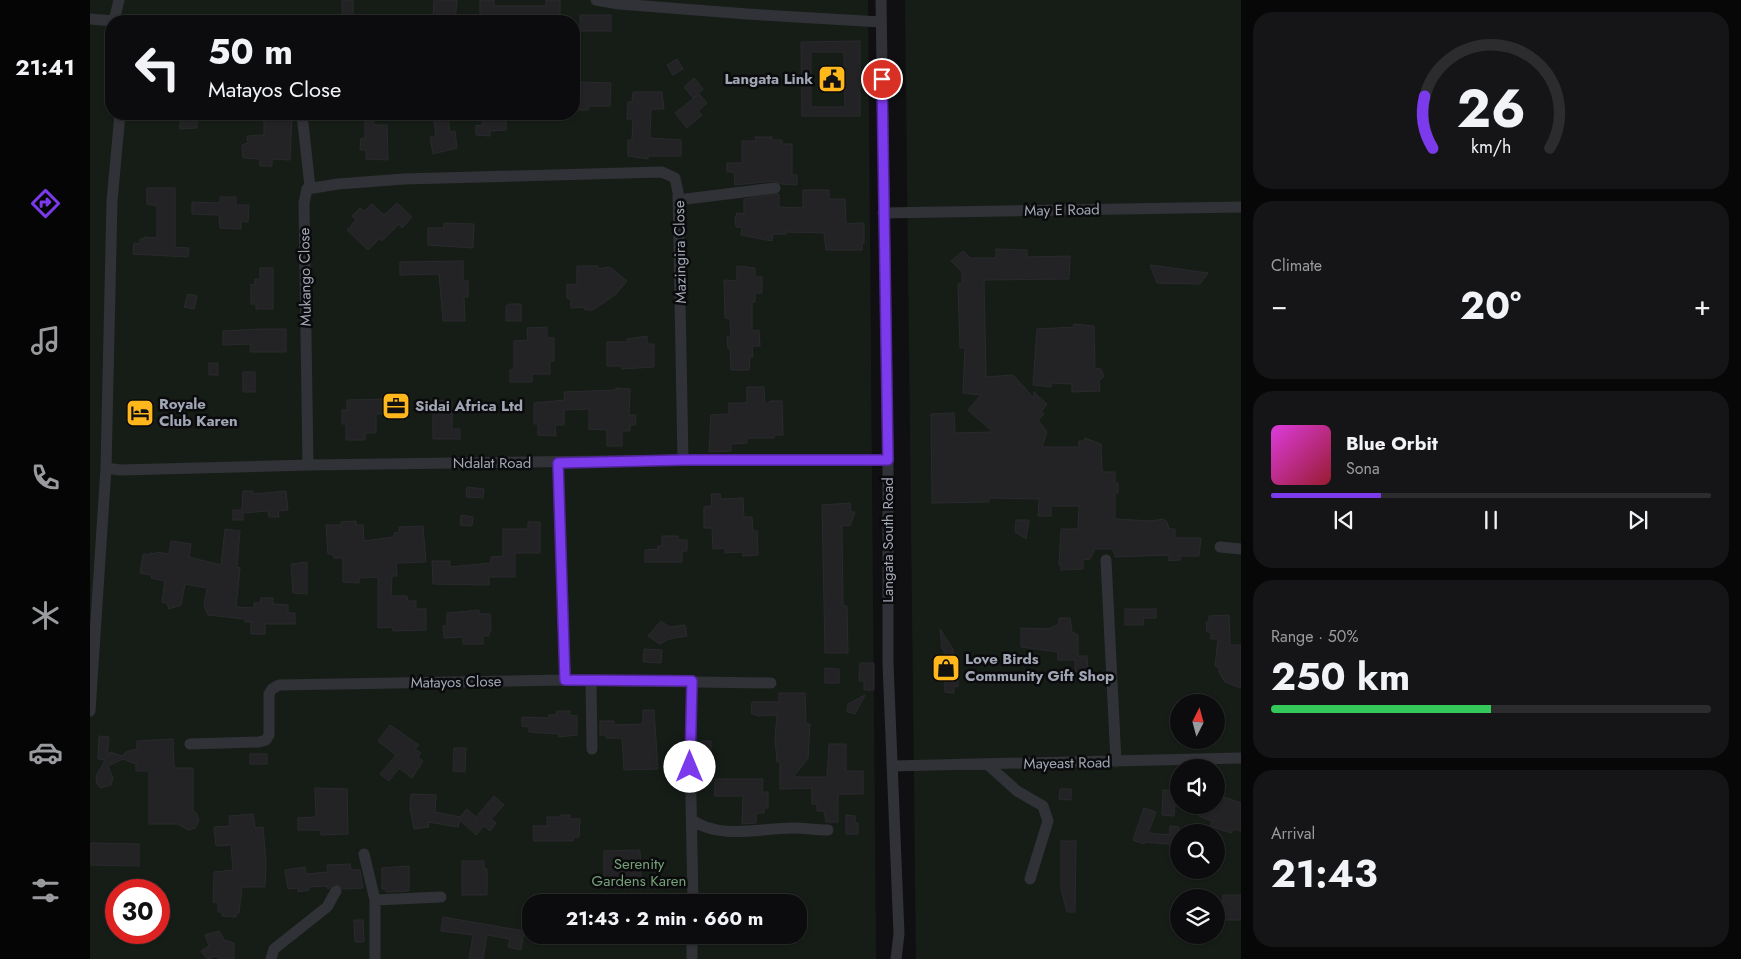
<!DOCTYPE html>
<meta charset="utf-8">
<style>
:root{--surface:#0c0c0e;--page:#151517;--text:#f1f3f6;--muted:#9a9b9e;--line:#2c2c2e;--accent:#7c3aed}
body{margin:0;font-family:Jost,sans-serif;background:var(--page);color:var(--text);height:100vh;display:flex;flex-direction:column;font-size:19px;white-space:nowrap}
*{box-sizing:border-box;margin:0}
p{font-size:16px;color:var(--muted)}
.icon{flex:none;width:28px;height:28px;fill:none;stroke:currentColor;stroke-width:2;stroke-linecap:round;stroke-linejoin:round}
.map{position:relative;flex:1;overflow:hidden}
.details{display:flex;flex-direction:column;gap:12px;padding:12px;background:#070708;width:500px}
.details>*{flex:none}
.hud{position:absolute;left:15px;top:15px;width:475px;height:105px;border-radius:20px;box-shadow:0 1px 4px #0004,0 0 0 1px var(--line);background:#0c0c0e;color:var(--text);overflow:hidden}
.needle{width:32px;rotate:6deg}
.buttons{position:absolute;left:1080px;top:694px;display:grid;gap:10px}
.buttons a{display:grid;place-items:center;width:55px;height:55px;border-radius:50%;background:var(--surface);box-shadow:0 1px 4px #0004,0 0 0 1px var(--line);font-size:25px}
.speed{position:absolute;left:15px;top:879px;display:flex;gap:10px;font-size:25px;font-weight:700;text-align:center}
.speed>*{display:grid;place-content:center;width:65px;height:65px;border-radius:50%;background:var(--surface);box-shadow:0 1px 4px #0004,0 0 0 1px var(--line);line-height:1}
.speed .limit{border:8px solid #d22;background:#fff;color:#111}
.pin{position:absolute;display:grid;place-items:center;width:42px;height:42px;color:#fff;margin:-21px;border:2px solid #fff;border-radius:50%;box-shadow:0 1px 5px #0007}
.me{position:absolute;width:55px;margin:-28px;rotate:0deg;stroke-linejoin:round;filter:drop-shadow(0 0 4px #0008)}
.turn{display:flex;align-items:center;gap:18px;height:105px;padding:0 20px;font-size:22px}
.turn .icon{width:65px;height:65px;stroke-width:2.5}
.turn b{display:block;font-size:35px;line-height:42px}
.big{font-size:38px;font-weight:700;line-height:1.1}
.details .card{flex:1;display:flex;flex-direction:column;justify-content:center;gap:8px;min-width:0;padding:0 18px;border-radius:20px;background:var(--page)}
.details .dial{align-items:center;gap:0}
.dial svg{height:130px;overflow:visible;fill:none;stroke:var(--line);stroke-width:7;stroke-linecap:round;text-anchor:middle}
.dial text{fill:var(--text);stroke:none}
.song{display:flex;align-items:center;gap:15px}
.cover{width:60px;height:60px;border-radius:8px;background:linear-gradient(135deg,hsl(300 70% 55%),hsl(350 70% 35%))}
.played{height:5px;border-radius:2px;background:linear-gradient(90deg,var(--accent) 25%,var(--line) 25%)}
.keys{display:flex;justify-content:space-around;direction:ltr}
.heat{display:flex;justify-content:space-between;align-items:center;font-size:28px;direction:ltr}
.charge{height:8px;border-radius:4px;background:linear-gradient(90deg,#34c759 50%,var(--line) 0)}
.trip{position:absolute;left:432px;top:894px;width:285px;height:50px;border-radius:20px;background:var(--surface);box-shadow:0 1px 4px #0004,0 0 0 1px var(--line);font-weight:700;line-height:50px;text-align:center}
main{display:flex;flex:1;min-height:0}
.tabs{display:flex;flex-direction:column;width:90px;justify-content:space-around;align-items:center;background:#050506;color:var(--muted)}
.tabs .icon{width:35px;height:35px}
.tabs .on{color:var(--accent)}
.tabs b{font-size:22px;color:var(--text)}
.map>svg:first-child{display:block}
.green{fill:#161d17;fill-rule:evenodd}
.building{fill:#232326;stroke:#2a2a2e;fill-rule:evenodd}
.lines{fill:none;stroke-linecap:round;stroke-linejoin:round}
.minor{stroke:#313237;stroke-width:11}
.route-casing{stroke:#51269a;stroke-width:12}
.route{stroke:#7c3aed;stroke-width:9}
.labels{text-anchor:middle;dominant-baseline:central;stroke-width:5;stroke-linejoin:round;paint-order:stroke}
.poi-label{font-size:15px;font-weight:bold;fill:#a0a6b4;stroke:#0b0b0d;text-anchor:start}
.street-label{font-size:15px;fill:#a0a6b4;stroke:#0b0b0d}
.park-label{font-size:15px;fill:#75a178;stroke:#0b0b0d}
</style>
<main>
<nav class="tabs">
<b>21:41</b>
<svg class="icon on" aria-label="directions" viewBox="0 0 24 24"><path d="M12 3l9 9-9 9-9-9zM9 14v-3h6M13 9l2 2-2 2"/></svg>
<svg class="icon" aria-label="music" viewBox="0 0 24 24"><path d="M9 18V5l10-2v13"/><circle cx="6" cy="18" r="3"/><circle cx="16" cy="16" r="3"/></svg>
<svg class="icon" aria-label="phone" viewBox="0 0 24 24"><path d="M5 4h4l2 5-3 2q2 4 5 5l2-3 5 2v4C11 20 4 13 5 4z"/></svg>
<svg class="icon" aria-label="climate" viewBox="0 0 24 24"><path d="M12 3v18M4 7l16 10M4 17L20 7"/></svg>
<svg class="icon" aria-label="car" viewBox="0 0 24 24"><path d="M5 17H2v-5l4-1 3-4h7l3 4 3 1v5h-3M9 17h6M6 11h13"/><circle cx="7" cy="17" r="2"/><circle cx="17" cy="17" r="2"/></svg>
<svg class="icon" aria-label="filters" viewBox="0 0 24 24"><path d="M4 7h16M4 17h16"/><circle cx="9" cy="7" r="2"/><circle cx="15" cy="17" r="2"/></svg>
</nav>
<div class="map">
<svg width="1151" height="959" viewBox="0 0 1151 959">
<rect width="100%" height="100%" fill="#101012"/>
<path class="green" d="M0 0H778L786 959H0ZM21 21H484V114H21ZM26 890H69V932H26ZM441 902H709V935H441Z
M815 0H1151V959H826ZM1089 702H1126V740H1089ZM1089 768H1126V805H1089ZM1089 832H1126V870H1089ZM1089 898H1126V935H1089Z"/>
<path class="building" d="M252 0H263V21H252Z
M344 0H367L365 21H343Z
M390 0H404V6H456V0H470V21H390Z
M490 15H521V31H490Z
M770 41V116H712L711 42ZM721 52H754L755 107H721Z
M587 59 593 69 583 75 577 65Z
M604 78 613 89 603 98 594 87Z
M492 82 521 83 520 106H500L498 110H484V88H488V83Z
M543 92H572L574 109H561L560 138 591 140V156H558V159L538 156V140H542L543 119H537L538 102H542Z
M609 94 617 103 608 111 612 115 597 128 585 113Z
M187 114 202 115 200 160 182 159V166H170V159L153 158 152 145 158 143 157 136 174 135V118H187Z
M275 114H284V125H297L298 160 276 159V150H270L271 138 275 139Z
M393 114H416V130L400 131V136L386 135V125L392 126Z
M355 117H358L360 132 365 131 367 148 343 154 340 137H346L344 120Z
M90 118H107V128L90 129Z
M665 137H682V140H692V144H702V175H707V185L691 184 684 181 645 185 644 172H637V163H652V141H666Z
M57 188H85V247L99 248 98 257 43 254 44 243 50 244V239H54V237L67 238V206L57 204Z
M713 190H739V199H755L756 224 774 223V243H772V250H736L734 233 696 232V234H683L682 241 651 235 652 227H646L645 218 647 213 654 214V199L689 194V207L713 208Z
M130 197H146V205H159L158 222 151 221V229L130 228 129 215 102 214V202L130 203Z
M307 203 322 217 312 228 309 224 292 241 290 238 278 250 257 230 266 220 262 216 270 208 274 211 282 204 294 215Z
M354 223 384 224 383 248 338 245V228H354Z
M906 249 937 250V257L980 256 979 279 894 280 896 377 923 375 944 398V392L957 404 951 412 954 414 948 420 957 432 952 447H989V441H993L995 438 1011 444 1012 472H1025V483H1028V493H1025V519L1061 521 1073 519 1077 522 1079 529H1085V538H1111L1109 556H1090V560L1079 561V555L1025 557 1023 549H1005L1000 559 993 560V569L971 570V565H969L971 529H988L989 506H961V516H948L949 499 899 498V502L842 503 841 414 864 413 865 433 903 432 878 410 891 395 873 393 875 348H870L868 284 872 283V272L861 261 873 251 880 258H906Z
M373 261V281H378V297H374L375 321H353L349 274 310 275V262Z
M1060 265 1118 273 1110 284 1067 283Z
M487 266H508V269L520 267 537 281 526 294 503 310H495V307L481 308V300L477 298V284L487 285Z
M647 266 665 268V277H672V293H665V302H662V331L669 330 670 346H662L663 357H660L659 370H641L640 348H638L637 337H641L640 318H635L634 280 647 281Z
M170 268H183V309H166V304H161V284L165 285V279H170Z
M98 294 107 296 104 309 94 307Z
M420 304H431V321H416V306Z
M984 324 1004 326 1005 369 1010 368 1014 376 1009 381 1010 391 982 392V384L962 383 961 387 943 385 947 329 984 327Z
M457 327V338H464V361H460V374H442V382H420V370L424 369V341L438 340 437 328Z
M172 329H196V352H160L161 344 133 345V331Z
M557 336V344H564V367L532 369V366H517V342H537V339Z
M119 363H128V375H119Z
M153 372H165V392H153Z
M657 387H674L675 405 680 401H692L693 435H684V438H657V443L641 444V451L619 452 621 415 639 414V403H657Z
M526 388 540 389 539 415H546L545 425H540V431H532V446H517V430L499 429V409L474 410V425H465L466 436 448 435V424H444V403L475 400 474 392 526 390Z
M297 399V414H286V433H275V440H256V424H252V410H257V400Z
M343 400 362 401V429H370V439H343Z
M377 487 394 489 393 498 376 497Z
M153 491H163V494L196 491 198 510 188 511 189 517H179L178 511 153 513V520H143V510H152Z
M621 494H630L631 499 653 498 654 517H662L663 531H667L668 555 653 556V552L635 553V548L623 549 622 528H614V507L622 506Z
M760 503 761 512H765L760 526 752 525V530L753 606H757L758 653H735L732 505Z
M371 515 383 517 382 526 370 525Z
M926 520H939L936 539 925 532Z
M266 521V525H273L274 541 304 537V533L309 532V527L333 526 336 562 306 563 307 576H302L301 596H317L318 601H326V609H336V630L303 631V627L288 628V577L269 578V583L253 582V558H244L243 554H238L236 525H251V522Z
M438 522H450V553H425V577H399V585L343 584 342 561H360V567L401 563V557L413 556V529H438Z
M135 529 150 531 147 567 150 568 146 607 164 608V603H170L171 598H183V604L198 605V613H205V624H175V634H161V622H155V619L118 615 114 606 117 588 95 584 91 605 79 609 77 603 72 602 75 581 61 578 62 575 50 573 53 554 60 555V553L66 554V552L79 554 81 541 101 544 99 557 131 565Z
M572 536H588V540H597V551H592V562H555V550L568 549V546H572Z
M217 562V594L203 593 201 564Z
M1035 609H1066V618H1053L1054 625H1035Z
M389 610V614H400L401 631H399V636H393V644H373V637L354 638 353 626H357V613Z
M1139 615 1140 645H1151V688L1135 682 1129 672V667L1125 666 1128 639H1121V632H1117L1116 622H1119V616Z
M969 618H980L982 632 988 635V656H997L998 672H985V660H968V652L931 647V628L958 629 969 624Z
M571 621 579 627 595 625 597 636 579 639 570 644 558 636Z
M850 629 863 649 865 675 868 676V687L864 686V693L855 692 854 650 852 649Z
M554 649 572 650 571 663 553 662Z
M770 663H784V690H774V681H769Z
M735 668 749 669V683H735Z
M689 693H715L716 724H720L718 759 703 777H737L739 744H756V771H773V794H748V822H736L734 811H727V804H722V788L690 789V761L687 762 685 738 687 715 668 716 661 713 662 702H689Z
M775 695 765 714 757 712 758 704Z
M553 710H564L568 769 534 770 532 738H516V735H510V721H524V725L553 724Z
M467 711H480L479 715 487 716V735L469 737V734L439 732V727L432 726V717L459 718V715H466Z
M300 725 329 745 325 749 331 753 328 757 333 761 322 778 309 768 299 781 290 774 306 755 288 741Z
M9 736 19 737 17 756 20 752 32 756 36 752 47 749V741L83 739 84 768H103V811L107 814 109 821 105 828 98 830 88 824H59V771H46V764L33 759 18 766 23 778 21 785 11 788 7 784 6 776 15 760 8 759Z
M612 741H621V756H613Z
M364 748H376L375 772 363 771Z
M160 754H177V764H160Z
M625 779H673L672 792H678V808H674V813H666V823L652 824 653 796H625Z
M225 788 257 789 258 834 231 835 230 830H208V818L226 817Z
M970 789H981V800L969 799Z
M1073 790 1086 791 1084 816 1072 815Z
M321 794 346 795 345 812 370 817 377 809 386 817 404 796 414 805 401 819 406 823 400 831 394 826 386 835 370 820 368 827 338 822 339 827 324 829 320 808Z
M1126 794 1151 803V831L1143 829 1141 833 1120 826 1122 821 1109 816 1113 805H1126Z
M1054 808 1066 812 1058 833 1080 835V826L1089 827V845L1055 842 1054 844 1043 840Z
M163 814 165 828 173 827 176 861 175 887H152L149 913H146V917L132 916V912H128V902H123L124 872 143 870 141 845 126 846 124 827 140 826 139 816Z
M471 815H480V819H490L489 837H484L483 841H444L443 826H457V817H470Z
M756 815 765 816V823H768V834H756Z
M971 841H986L985 912H977L971 889Z
M1 843 49 844V866L1 865Z
M550 850 551 880H547V886L514 888V851Z
M372 861H394V869H397V895H372Z
M260 864 261 870H270L273 888 253 889 245 884 238 889 237 886 218 887 219 890 208 892V888L198 889 195 870 215 867 216 874 238 872 237 865Z
M319 866V891L296 892V889H292V868Z
M1133 895H1151V920H1132Z
M353 917 434 931 431 950 418 947 420 939 397 935 393 959H379L383 935 351 931Z
M264 920H273L274 942H265Z
M129 931 134 940 144 943V959H129L126 956 117 959 111 951 119 946 115 935Z"/>
<g class="lines">
<path class="minor" d="M506 0 529 4 657 14 791 22
M791 0 798 460V663L809 934 806 959
M0 19 24 21
M24 21 29 0
M212 114 220 187
M588 200 685 188
M793 213 1151 207
M468 463 475 680
M218 465 214 203 217 189 248 184 314 179 572 172 585 178 588 192 593 460
M16 468 22 201 30 114
M1130 547 1151 549
M1016 560 1026 762
M501 681 502 749
M602 681 600 749 603 902
M0 711 16 468 30 470 218 465 593 460H798
M100 744 169 742 176 740 179 735V694L182 689 189 685 475 680 681 683
M897 764 927 791 953 806 958 821 940 879
M802 766 1151 758
M602 820C630 840 670 828 703 828 714 828 726 830 738 830
M274 854 285 900V959
M285 900 351 897
M181 959 184 949 237 907 246 891
M602 959V935"/>
</g>
<g class="lines">
<defs>
<path id="route" d="M600 767 602 681 475 680 468 463 593 460H798L792 79"/>
</defs>
<use href="#route" class="route-casing"/>
<use href="#route" class="route"/>
</g>
<defs>
<symbol id="civic-square" viewBox="-11 -11 22 22"><rect x="-9" y="-9" width="18" height="18" rx="4" fill="#ffb71b" stroke="#0b0b0d"/><path d="M-.6-6.5H3V-4.5H.6V-3L4-1V1h2V6H-6V1h2V-1L-.6-3ZM-1.2 2.5V6h2.4V2.5Z" fill="#111"/></symbol>
<symbol id="office-square" viewBox="-11 -11 22 22"><rect x="-9" y="-9" width="18" height="18" rx="4" fill="#ffb71b" stroke="#0b0b0d"/><path d="M-6-3h4V-5.5h4V-3h4V5H-6ZM-1-4.5V-3h2v-1.5ZM-6 0V1H6V0Z" fill="#111"/></symbol>
<symbol id="hotel-square" viewBox="-11 -11 22 22"><rect x="-9" y="-9" width="18" height="18" rx="4" fill="#ffb71b" stroke="#0b0b0d"/><path d="M-6-4.5h1.5V1H6V5H4.5V3h-9V5H-6ZM-4 0a1.8 1.8 0 1 1 3.6 0ZM.5 0V-2.5h3Q6-2.5 6 0Z" fill="#111"/></symbol>
<symbol id="shop-square" viewBox="-11 -11 22 22"><rect x="-9" y="-9" width="18" height="18" rx="4" fill="#ffb71b" stroke="#0b0b0d"/><path d="M-5-2.5h2.3a2.7 3.5 0 0 1 5.4 0H5L5.5 6h-11ZM-1.5-2.5h3a1.5 2.3 0 0 0-3 0Z" fill="#111"/></symbol>
</defs>
<g fill-rule="evenodd">
<use href="#civic-square" x="726" y="63" width="32" height="32"/>
<use href="#office-square" x="290" y="390" width="32" height="32"/>
<use href="#hotel-square" x="34" y="397" width="32" height="32"/>
<use href="#shop-square" x="840" y="652" width="32" height="32"/>
</g>
<g class="labels">
<g class="poi-label">
<text x="723" y="79" text-anchor="end">Langata Link</text>
<text x="69" y="404">Royale<tspan x="69" dy="17">Club Karen</tspan></text>
<text x="325" y="406">Sidai Africa Ltd</text>
<text x="875" y="659">Love Birds<tspan x="875" dy="17">Community Gift Shop</tspan></text>
</g>
<g class="street-label">
<text transform="translate(972 210) rotate(-1)">May E Road</text>
<text transform="translate(590 252) rotate(-91)">Mazingira Close</text>
<text transform="translate(215 277) rotate(-91)">Mukango Close</text>
<text x="402" y="463">Ndalat Road</text>
<text transform="translate(798 540) rotate(-90)">Langata South Road</text>
<text transform="translate(366 682) rotate(-1)">Matayos Close</text>
<text transform="translate(977 763) rotate(-1)">Mayeast Road</text>
</g>
<g class="park-label">
<text x="549" y="864">Serenity<tspan x="549" dy="17">Gardens Karen</tspan></text>
</g>
</g>
</svg>
<div class="buttons">
<a><svg class="needle" viewBox="-14 -14 28 28"><path d="M0-13l5 13h-10z" fill="#e53935"/><path d="M0 13l5-13h-10z" fill="#9a9b9e"/></svg></a>
<a><svg class="icon" aria-label="sound" viewBox="0 0 24 24"><path d="M4 9h4l5-4v14l-5-4H4zM17 9q2 3 0 6"/></svg></a>
<a><svg class="icon" aria-label="search" viewBox="0 0 24 24"><circle cx="10" cy="10" r="6"/><path d="M15 15l6 6"/></svg></a>
<a><svg class="icon" aria-label="layers" viewBox="0 0 24 24"><path d="M12 4l9 5-9 5-9-5zM3 14l9 5 9-5"/></svg></a>
</div>
<div class="speed"><div class="limit">30</div></div>
<div class="pin" style="left:792px;top:79px;background:#d93025"><svg class="icon" aria-label="arrive" viewBox="0 0 24 24"><path d="M6 21V4h12l-3 4 3 4H6"/></svg></div>
<svg class="me" style="left:600px;top:767px" viewBox="-20 -20 40 40"><circle r="19" fill="#fff"/><path d="M0-13L10 11 0 6-10 11z" fill="#7c3aed"/></svg>
<div class="trip">21:43 · 2 min · 660 m</div>
<div class="hud">
<div class="turn"><svg class="icon" aria-label="left" viewBox="0 0 24 24"><path d="M17 20v-9H6M10 6l-5 5 5 5"/></svg><div><b>50 m</b>Matayos Close</div></div>
</div>
</div>
<section class="details">
<div class="card dial"><svg viewBox="0 0 100 80">
<path d="M14 69A42 42 0 1 1 86 69"/>
<path d="M14 69A42 42 0 0 1 9 37" stroke="#7c3aed"/>
<text x="50" y="56" font-size="32" font-weight="700">26</text>
<text x="50" y="72" font-size="11">km/h</text>
</svg></div>
<div class="card"><p>Climate</p>
<div class="heat"><a>−</a><b class="big">20°</b><a>+</a></div>
</div>
<div class="card">
<div class="song"><i class="cover"></i><div><b>Blue Orbit</b><p>Sona</p></div></div>
<div class="played"></div>
<div class="keys"><svg class="icon" aria-label="previous" viewBox="0 0 24 24"><path d="M18 5L8 12l10 7zM5 5v14"/></svg><svg class="icon" aria-label="pause" viewBox="0 0 24 24"><path d="M8 5v14M16 5v14"/></svg><svg class="icon" aria-label="next" viewBox="0 0 24 24"><path d="M6 5l10 7-10 7zM19 5v14"/></svg></div>
</div>
<div class="card"><p>Range · 50%</p><b class="big">250 km</b><div class="charge"></div></div>
<div class="card"><p>Arrival</p><b class="big">21:43</b></div>
</section>
</main>
